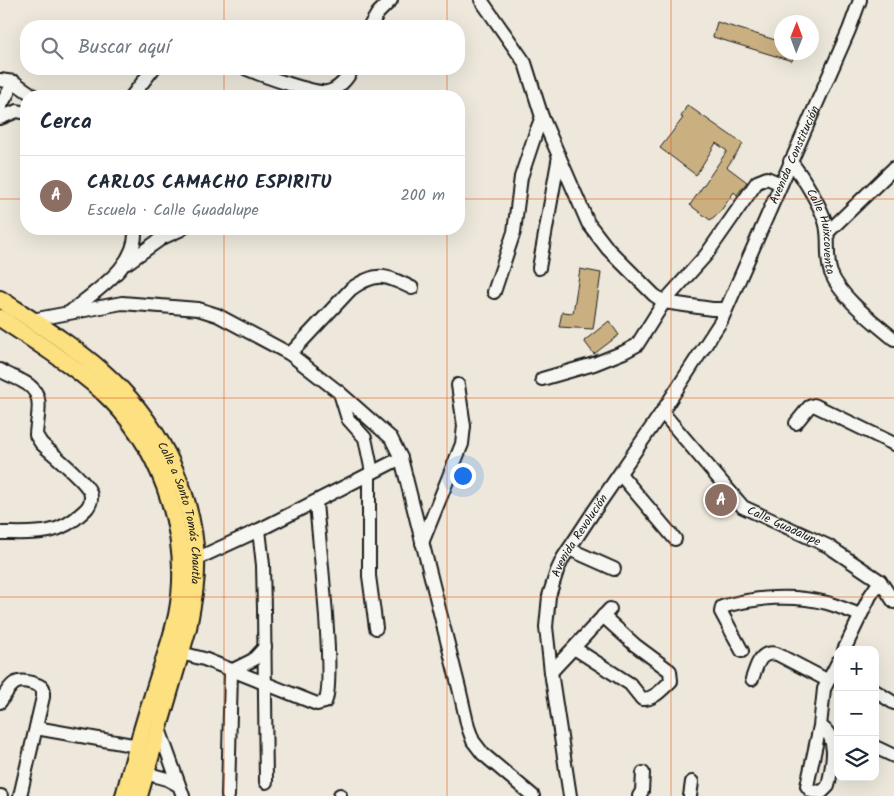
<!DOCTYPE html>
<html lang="es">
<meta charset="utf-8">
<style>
:root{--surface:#fff;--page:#f2f2f3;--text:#1f2937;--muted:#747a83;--line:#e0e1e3;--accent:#1c1c1c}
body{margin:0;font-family:Kalam,sans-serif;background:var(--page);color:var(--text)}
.controls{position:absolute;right:15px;bottom:15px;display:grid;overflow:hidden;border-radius:10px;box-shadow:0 5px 20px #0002}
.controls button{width:45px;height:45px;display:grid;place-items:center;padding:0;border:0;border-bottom:1px solid var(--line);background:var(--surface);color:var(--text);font:25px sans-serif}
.compass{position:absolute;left:774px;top:15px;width:45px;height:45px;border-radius:50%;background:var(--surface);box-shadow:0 5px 20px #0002;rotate:1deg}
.you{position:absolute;left:462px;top:475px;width:18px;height:18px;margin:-12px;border:4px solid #fff;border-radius:50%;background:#1a73e8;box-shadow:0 0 0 8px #1a73e833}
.badge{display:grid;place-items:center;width:32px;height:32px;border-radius:50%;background:var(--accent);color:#fff;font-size:16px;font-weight:700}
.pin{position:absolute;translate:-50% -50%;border:2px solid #fff;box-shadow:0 1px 5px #0006}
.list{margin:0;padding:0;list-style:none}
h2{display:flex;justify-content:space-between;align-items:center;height:65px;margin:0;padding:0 20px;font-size:21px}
h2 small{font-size:16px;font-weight:400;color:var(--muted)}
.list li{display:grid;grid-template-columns:32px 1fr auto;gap:15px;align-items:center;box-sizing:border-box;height:80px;padding:0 20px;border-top:1px solid var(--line)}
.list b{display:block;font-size:19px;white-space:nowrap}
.list p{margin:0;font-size:16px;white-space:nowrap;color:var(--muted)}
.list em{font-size:16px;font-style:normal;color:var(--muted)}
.icon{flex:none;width:28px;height:28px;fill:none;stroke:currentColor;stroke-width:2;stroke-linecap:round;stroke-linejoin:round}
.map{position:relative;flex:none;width:894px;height:796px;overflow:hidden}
.search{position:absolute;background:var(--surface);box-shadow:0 5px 20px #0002;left:20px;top:20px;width:445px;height:55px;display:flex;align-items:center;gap:12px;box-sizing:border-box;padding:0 18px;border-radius:20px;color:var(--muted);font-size:19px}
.panel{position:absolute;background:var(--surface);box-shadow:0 5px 20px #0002;left:20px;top:90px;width:445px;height:145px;border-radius:20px}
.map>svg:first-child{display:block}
</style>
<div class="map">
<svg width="894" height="796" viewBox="0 0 894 796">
<rect width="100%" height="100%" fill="#ede8db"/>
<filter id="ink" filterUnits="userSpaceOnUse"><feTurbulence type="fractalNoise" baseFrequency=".02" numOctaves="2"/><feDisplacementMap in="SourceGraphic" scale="10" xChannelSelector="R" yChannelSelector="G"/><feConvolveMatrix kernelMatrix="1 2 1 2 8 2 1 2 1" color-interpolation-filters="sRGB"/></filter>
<g filter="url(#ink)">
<path fill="#cab081" stroke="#1c1c1c" d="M717,22L782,42V52H794L792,61L713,37Z
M687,105L743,144L727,167L747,182L737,195L734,192L720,212L710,220L690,205L727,151L716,143L696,175L660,148L683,118L681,117Z
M580,269L601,273L593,329L559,327L562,312L573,313Z
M609,321L619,335L594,354L584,341Z"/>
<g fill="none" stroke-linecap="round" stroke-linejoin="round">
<defs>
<g id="minor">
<path d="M481,0L525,63L542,117L588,223L608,249L654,295L664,302L712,309H725"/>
<path d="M370,26L378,13L391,0"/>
<path d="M247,69C261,75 314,94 327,92C338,90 348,78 352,69"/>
<path d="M0,80L14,82L34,96"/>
<path d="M132,96L153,69"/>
<path d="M0,107L14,82"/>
<path d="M0,118L17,111L26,113"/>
<path id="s1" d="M790,161C802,175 826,213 827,231C829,245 826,260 831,273C841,298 874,322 894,339"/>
<path d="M828,232L894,168"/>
<path d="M127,263L162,238L182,229"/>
<path d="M539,268L559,156"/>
<path d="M494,292L514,232L521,177L536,132L542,117"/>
<path d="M70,312C96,290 138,266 135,229"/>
<path d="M32,320L122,303L198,309L217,315L290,354L340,393L391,438L401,458L459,688L468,727L473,741L483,754L533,796"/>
<path d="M290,354L351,289C377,271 385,275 412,288"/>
<path d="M0,370C7,375 15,377 22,381C47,393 37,413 36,435L41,443C52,454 84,479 90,492C93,500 89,507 83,512C58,537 33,533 0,533"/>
<path d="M542,379L594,364L624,352L637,345L664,302L706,255L757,182L767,178L781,184"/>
<path d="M340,393L348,419L365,438L372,472"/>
<path id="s2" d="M662,412L743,507L828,546L880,581L894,602"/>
<path d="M796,423L809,407L814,405L894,444"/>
<path d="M369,474V576L376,628"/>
<path d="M620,474L675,539"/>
<path d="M259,530L263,565L264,609L266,782"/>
<path d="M422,543L462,444L464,426L458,385"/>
<path d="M569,549L614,569"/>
<path d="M196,559L259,530L401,458"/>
<path d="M574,648L630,684L642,699C654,700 663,688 671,681L670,671L635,645L603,616"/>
<path d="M844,650L870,596L880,581"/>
<path d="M742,651L721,612L722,607C754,597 794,594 827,603C838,606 849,611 860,615"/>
<path d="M181,653L204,659L317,704L325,702C336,683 318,533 316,502"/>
<path d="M551,672L610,609"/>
<path d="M752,679C757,666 759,650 777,654L827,680"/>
<path d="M875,691L894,703"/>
<path d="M0,702C10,688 12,677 32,683C36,684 39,685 43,688V697L20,796"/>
<path d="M158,726L183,796"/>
<path d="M820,726C840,737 832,767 828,786L822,792L811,791L807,786L820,726L824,689L838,662"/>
<path d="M36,728L138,746"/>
<path d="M875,747L894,756"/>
<path d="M138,771L167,779L178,785"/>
<path d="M340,795V796"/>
<path d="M0,796H1"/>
<path d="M228,796L231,671L253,660L265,647"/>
<path id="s3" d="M570,796L551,672L546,627L549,596L557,571L563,558L594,511L662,412L721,321L849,30L860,0"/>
<path d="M639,796L642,791L643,773"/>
<path d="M690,796L692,782"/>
</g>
<g id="major">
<path id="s4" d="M0,299C35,322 71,344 102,371C156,418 193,488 196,560C197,583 192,605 188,628L139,796"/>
<path d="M0,318C36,342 83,371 112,401C164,454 192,542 177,615C171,643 160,670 152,698C141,730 133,763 124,796"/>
</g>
</defs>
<use href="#minor" stroke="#1c1c1c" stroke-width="16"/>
<use href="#major" stroke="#1c1c1c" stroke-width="20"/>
<use href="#minor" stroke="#f6f6f2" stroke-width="12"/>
<use href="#major" stroke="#fde080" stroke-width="16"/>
</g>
</g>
<path fill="none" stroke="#de560d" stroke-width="1" stroke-opacity="0.55" d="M224,0V26M447,0V26M671,0V796M224,69V96M447,69V96M0,199H26M459,199H894M224,229V796M447,229V796M0,398H894M0,597H894"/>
<g text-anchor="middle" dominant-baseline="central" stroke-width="4" stroke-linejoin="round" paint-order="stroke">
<g font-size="12" fill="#1c1c1c" stroke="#f6f6f2">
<text stroke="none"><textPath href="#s3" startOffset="709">Avenida Constitución</textPath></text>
<text stroke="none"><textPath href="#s1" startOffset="79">Calle Huixcoventa</textPath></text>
<text stroke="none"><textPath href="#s4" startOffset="292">Calle a Santo Tomás Chautla</textPath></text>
<text stroke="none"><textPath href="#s2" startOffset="170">Calle Guadalupe</textPath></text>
<text stroke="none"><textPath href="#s3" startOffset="270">Avenida Revolución</textPath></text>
</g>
</g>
</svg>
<div class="controls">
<button>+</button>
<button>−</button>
<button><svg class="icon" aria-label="layers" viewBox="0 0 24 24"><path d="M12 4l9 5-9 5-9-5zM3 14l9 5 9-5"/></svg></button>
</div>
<svg class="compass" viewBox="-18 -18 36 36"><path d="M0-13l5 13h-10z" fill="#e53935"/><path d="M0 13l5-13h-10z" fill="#747a83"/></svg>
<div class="you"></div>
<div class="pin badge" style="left:721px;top:500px;background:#8d6e63">A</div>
<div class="search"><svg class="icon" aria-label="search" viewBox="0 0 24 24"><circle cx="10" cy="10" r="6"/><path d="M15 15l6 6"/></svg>Buscar aquí</div>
<section class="panel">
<h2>Cerca<small></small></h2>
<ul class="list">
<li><span class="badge" style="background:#8d6e63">A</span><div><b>CARLOS CAMACHO ESPIRITU</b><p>Escuela · Calle Guadalupe</p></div><em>200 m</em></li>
</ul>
</section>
</div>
